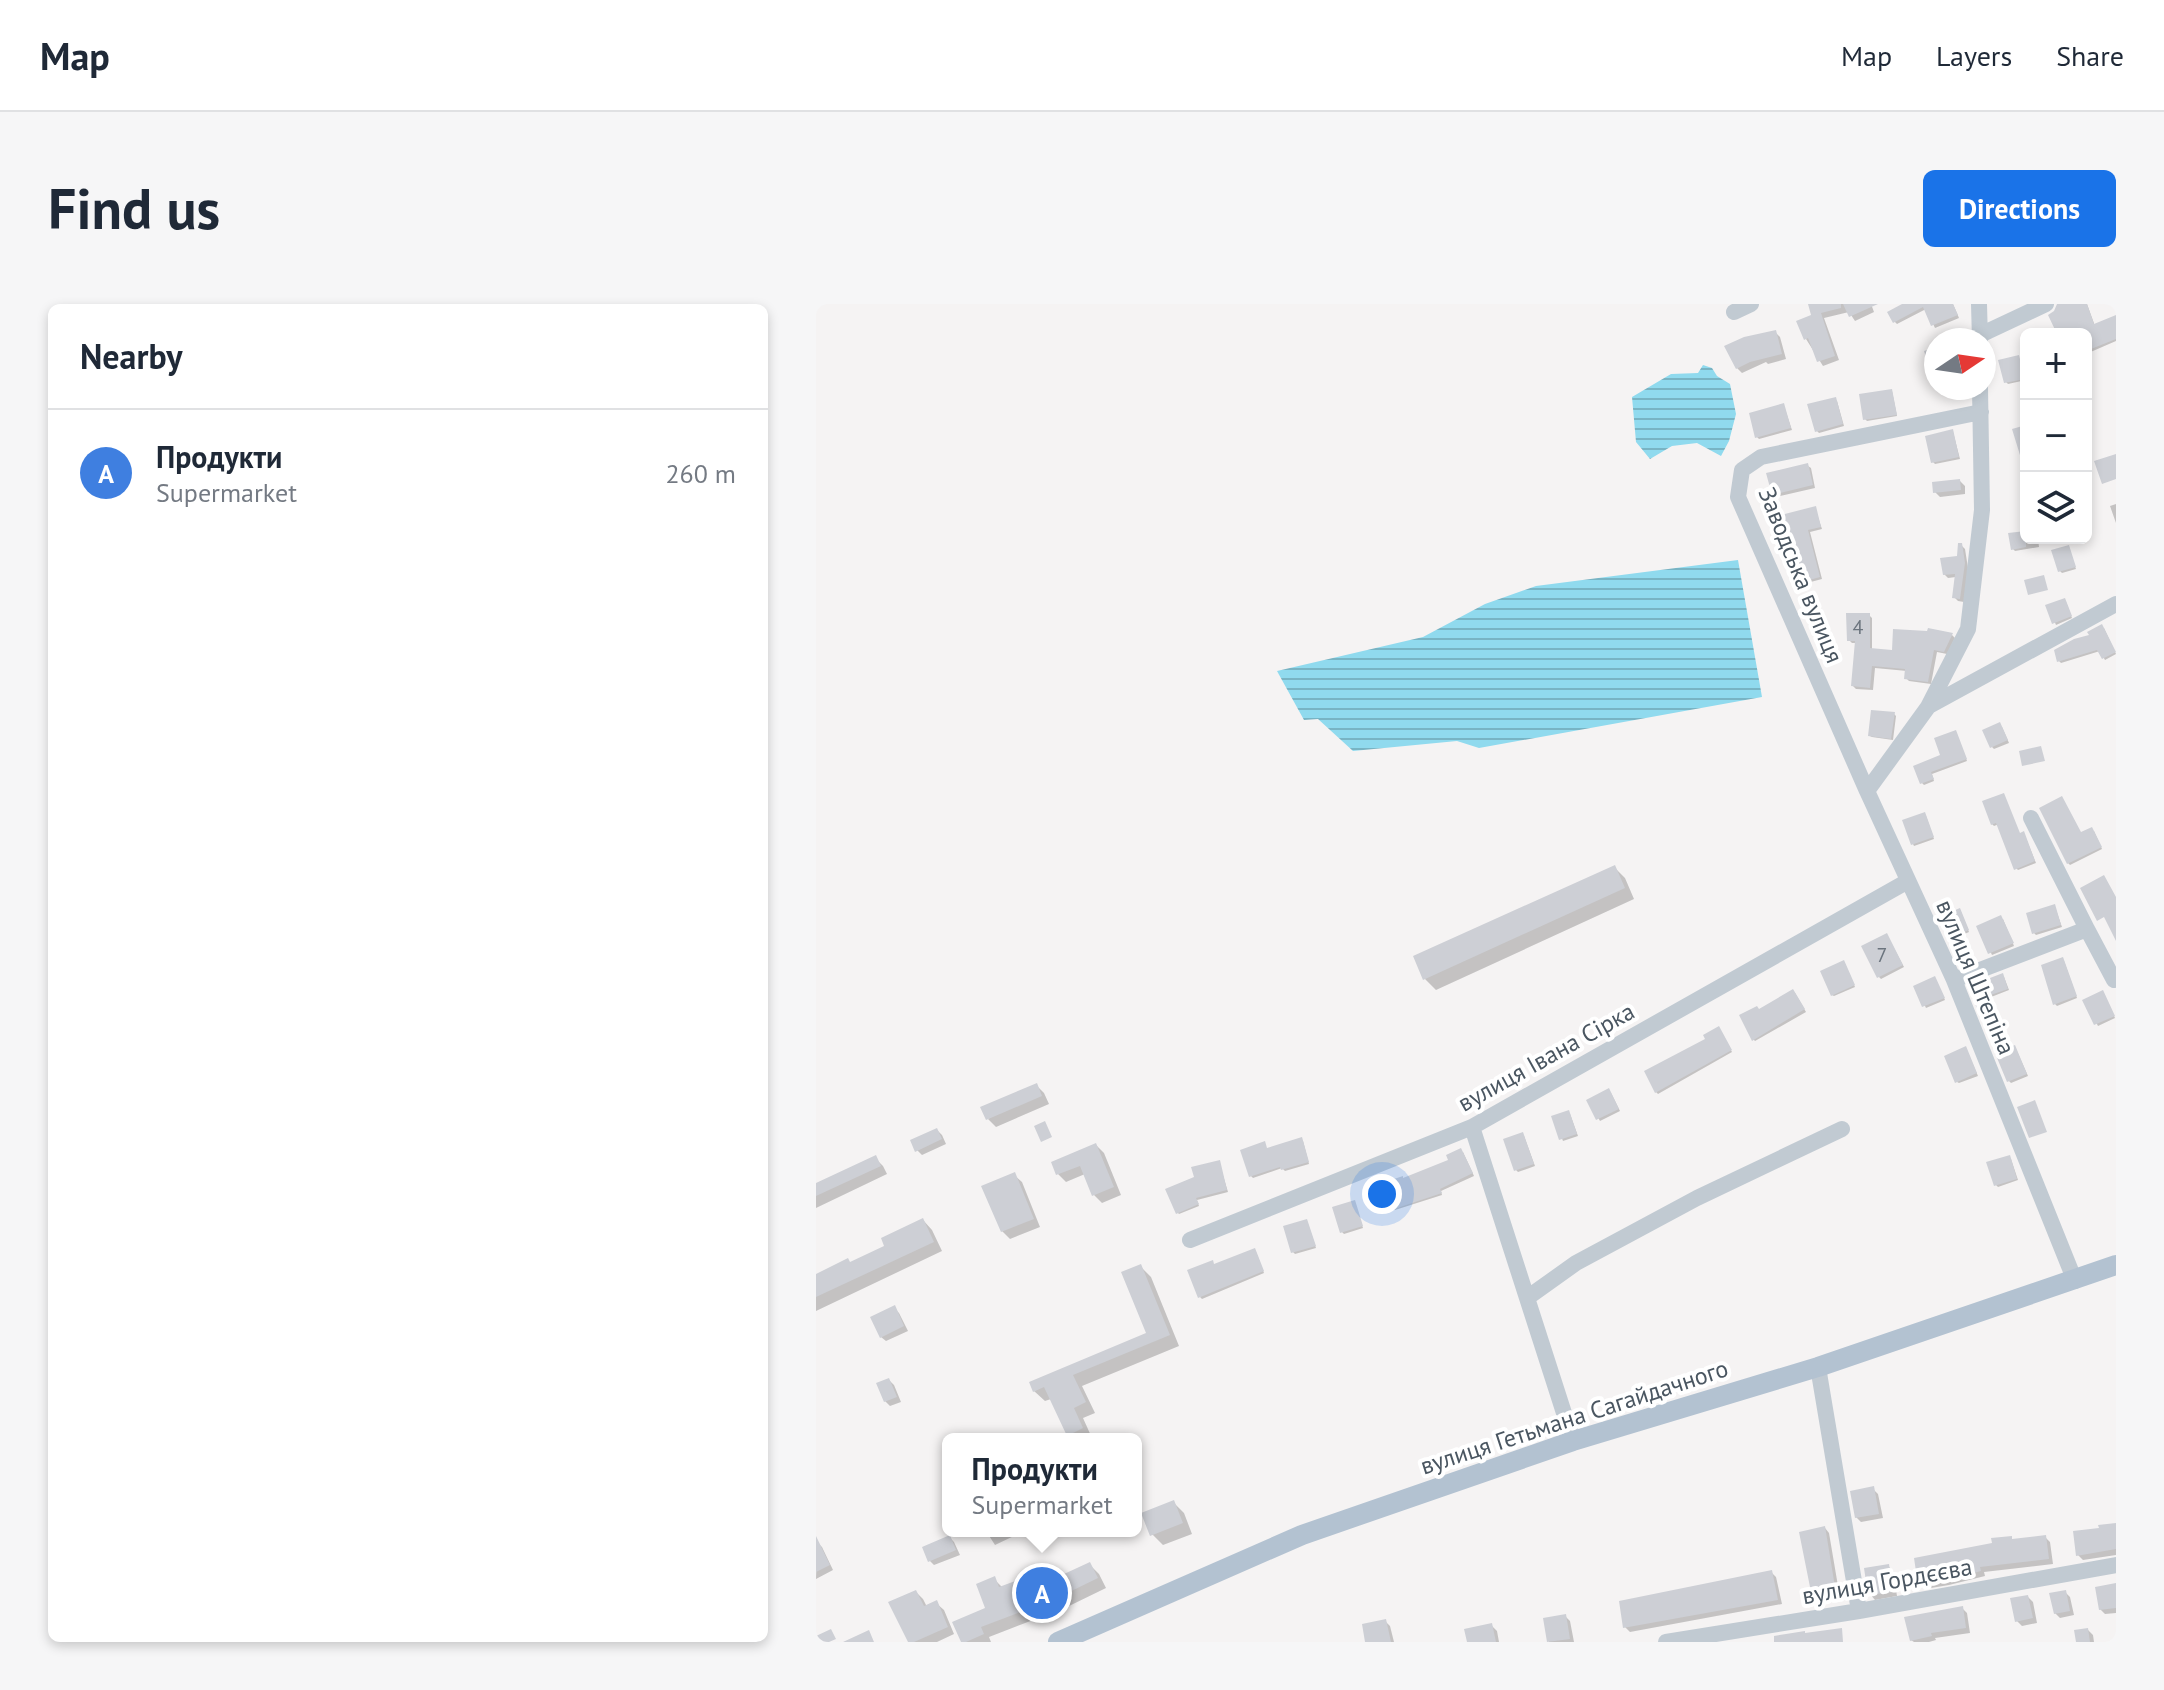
<!DOCTYPE html>
<meta charset="utf-8">
<style>
:root{--surface:#fff;--page:#f6f6f7;--text:#1f2937;--muted:#747a83;--line:#e0e1e3;--accent:#1a73e8}
body{margin:0;font-family:"PT Sans",sans-serif;background:var(--page);color:var(--text)}
.controls{position:absolute;right:24px;top:24px;display:grid;overflow:hidden;border-radius:12px;box-shadow:0 4px 12px #0003}
.controls button{width:72px;height:72px;display:grid;place-items:center;padding:0;border:0;border-bottom:2px solid var(--line);background:var(--surface);color:var(--text);font:40px sans-serif}
.compass{position:absolute;left:1108px;top:24px;width:72px;height:72px;border-radius:50%;background:var(--surface);box-shadow:0 4px 12px #0003;rotate:77deg}
.you{position:absolute;left:566px;top:890px;width:28px;height:28px;margin:-20px;border:6px solid #fff;border-radius:50%;background:#1a73e8;box-shadow:0 0 0 12px #1a73e833}
.badge{display:grid;place-items:center;width:52px;height:52px;border-radius:50%;background:var(--accent);color:#fff;font-size:26px;font-weight:700}
.pin{position:absolute;translate:-50% -50%;border:4px solid #fff;box-shadow:0 2px 8px #0006}
.popup{position:absolute;left:126px;top:1129px;width:200px;height:104px;box-sizing:border-box;display:grid;place-content:center;border-radius:12px;background:var(--surface);filter:drop-shadow(0 2px 6px #0005);font-size:26px;white-space:nowrap;color:var(--muted)}
.popup b{font-size:30px;color:var(--text)}
.popup::after{content:'';position:absolute;left:50%;top:100%;margin-left:-16px;border:16px solid transparent;border-top-color:var(--surface)}
.list{margin:0;padding:0;list-style:none}
h2{display:flex;justify-content:space-between;align-items:center;height:104px;margin:0;padding:0 32px;font-size:34px}
h2 small{font-size:26px;font-weight:400;color:var(--muted)}
.list li{display:grid;grid-template-columns:52px 1fr auto;gap:24px;align-items:center;box-sizing:border-box;height:128px;padding:0 32px;border-top:2px solid var(--line)}
.list b{display:block;font-size:30px;white-space:nowrap}
.list p{margin:0;font-size:26px;white-space:nowrap;color:var(--muted)}
.list em{font-size:26px;font-style:normal;color:var(--muted)}
.icon{flex:none;width:44px;height:44px;fill:none;stroke:currentColor;stroke-width:2;stroke-linecap:round;stroke-linejoin:round}
.map{position:relative;flex:none;width:1300px;height:1338px;overflow:hidden;border-radius:12px}
header{display:flex;align-items:center;gap:48px;box-sizing:border-box;height:112px;padding:0 40px;background:var(--surface);border-bottom:2px solid var(--line)}
header strong{font-size:38px}
nav{display:flex;gap:44px;margin-inline-start:auto;font-size:28px}
.intro{display:flex;align-items:center;justify-content:space-between;box-sizing:border-box;height:192px;padding:0 48px}
h1{margin:0;font-size:56px}
.button{padding:20px 36px;border-radius:12px;background:var(--accent);color:#fff;font-size:28px;font-weight:700}
main{display:flex;gap:48px;padding:0 48px}
aside{flex:1;background:var(--surface);border-radius:12px;box-shadow:0 4px 12px #0003}
.map>svg:first-child{display:block}
</style>
<header>
<strong>Map</strong>
<nav><a>Map</a><a>Layers</a><a>Share</a></nav>
</header>
<div class="intro"><h1>Find us</h1><a class="button">Directions</a></div>
<main>
<aside>
<h2>Nearby<small></small></h2>
<ul class="list">
<li><span class="badge" style="background:#3f7fe0">A</span><div><b>Продукти</b><p>Supermarket</p></div><em>260 m</em></li>
</ul>
</aside>
<div class="map">
<svg width="1300" height="1338" viewBox="0 0 1300 1338">
<defs>
<pattern id="water-rules" width="6" height="5" patternUnits="userSpaceOnUse" patternTransform="scale(2)"><rect width="6" height="5" fill="#90daee"/><path d="M0 2.5h6" fill="none" stroke="#78b4c4"/></pattern>
</defs>
<rect width="100%" height="100%" fill="#f5f3f3"/>
<path fill="url(#water-rules)" d="M887,61L896,64L901,72L914,80L920,110L913,137L905,152L881,139L856,142L834,155L820,138L816,93L855,70L882,69Z
M922,256L946,393L663,444L641,437L537,447L502,415L488,416L461,367L607,333L669,300L720,282Z"/>
<path fill="#0003" d="M994,0H1055L1058,8L1039,17L1033,8L1008,14L1023,56L1007,62L990,35L997,12Z
M1090,0H1137L1143,14L1119,24L1110,5L1081,20L1078,17Z
M1241,0H1271L1279,22L1300,15V37L1270,50V30H1256L1241,7Z
M959,28L964,33L970,55L952,60L950,58L926,69L921,64Z
M1202,53L1210,76L1192,80L1190,78Z
M1076,87L1081,112L1051,117L1049,115Z
M1021,97L1028,122L1003,129L1001,127Z
M968,102L976,126L943,135L941,133Z
M1137,128L1144,155L1119,160L1117,158Z
M992,162L995,164L999,184L960,193L957,190Z
M1144,177L1149,182V190L1124,193L1119,188Z
M1300,200V219L1294,202Z
M999,204L1006,225L994,228L1006,275L987,280L985,278L973,232L962,234L960,232Z
M1210,229V234H1222L1223,243L1199,247L1197,245Z
M1145,241L1149,245L1152,264L1148,298L1142,297L1138,293L1140,273L1132,274L1128,270L1142,254Z
M1252,243L1260,265L1246,269L1244,267Z
M1250,298L1256,314L1240,321L1232,302Z
M1053,311L1056,314V347L1078,348L1113,329L1114,326L1136,331L1139,334L1131,350L1121,348L1115,380L1093,377L1090,374L1091,367L1059,364L1057,386L1040,385L1037,382L1041,339H1036L1033,336Z
M1288,324L1300,350L1289,356L1284,347L1245,359L1243,357Z
M1078,410L1080,412L1077,436L1056,433L1054,432Z
M1186,423L1193,439L1178,445L1176,443Z
M1140,428L1151,457L1116,470L1118,477L1108,481L1106,479L1127,452Z
M1168,499L1204,531L1209,532L1220,559L1202,566L1200,564L1183,520L1178,522L1176,520Z
M1110,512L1118,535L1098,542L1097,540Z
M1278,527L1286,545L1254,561L1252,559L1265,530Z
M798,563L809,574L818,595L620,686L609,675L600,653Z
M1239,603L1246,623L1220,631L1218,629Z
M1145,608L1153,628L1137,635L1136,633Z
M1187,615L1198,642L1176,651L1163,623Z
M1072,633L1088,663L1065,675L1063,673Z
M1248,657L1261,694L1241,702L1239,700Z
M1029,660L1039,683L1018,692L1016,691Z
M1188,673L1193,686L1170,695L1168,693Z
M1120,676L1129,696L1110,704L1100,683Z
M979,689L990,708L939,737L937,735L943,707Z
M1288,690L1299,714L1282,722L1269,697Z
M904,727L916,748L842,790L840,788L892,736Z
M1200,745L1212,772L1195,779L1193,777Z
M1151,747L1162,772L1143,779L1141,778Z
M220,781L228,789L233,800L180,823L172,815Z
M795,789L804,807L784,817L773,797Z
M754,810L762,832L747,837L738,814Z
M121,826L126,831L130,840L106,851L101,846Z
M708,832L719,862L702,868L700,866Z
M487,837L493,860L469,867L466,864L437,874L435,872L451,846Z
M280,841L288,849L305,891L286,899L278,891L269,870L250,878L242,870Z
M647,848L658,872L625,887L626,891L579,906L577,904Z
M59,854L67,862L71,870L0,904V882Z
M1195,855L1202,876L1182,883L1180,881Z
M403,858L412,888L381,896L383,902L363,910L361,908L380,874Z
M198,871L206,878L224,923L194,935L186,927Z
M538,898L547,924L528,930L526,928Z
M107,916L116,926L126,947L0,1007V972L35,960L71,943Z
M491,917L500,944L479,950L477,948Z
M440,948L448,969L386,995L384,993Z
M325,963L335,973L363,1042L266,1082L279,1109L267,1114L276,1134L257,1135L252,1130L235,1095L229,1097L218,1087L333,1030Z
M78,1004L83,1009L92,1027L70,1037L65,1033Z
M73,1076L78,1081L85,1098L74,1102L69,1097Z
M1057,1185L1062,1190L1067,1214L1045,1218L1040,1213Z
M357,1198L368,1209L376,1230L347,1241L336,1230Z
M1300,1221V1251L1267,1256L1262,1251L1285,1226Z
M1009,1224L1013,1229L1023,1288L1002,1292L997,1287Z
M170,1227H198L200,1231L179,1241Z
M1229,1233L1234,1238L1237,1260L1168,1268L1169,1272L1133,1281L1109,1285L1104,1280L1178,1241L1195,1234L1198,1237Z
M134,1234L138,1238L144,1251L118,1261L113,1256Z
M1,1238L6,1243L17,1266L0,1275Z
M273,1260L283,1270L290,1284L251,1303L173,1333L175,1338H147L172,1305L178,1275L187,1284L210,1275L229,1263L240,1276Z
M1072,1262L1077,1267L1081,1292L1059,1296L1054,1290Z
M955,1268L960,1273L966,1300L814,1328L809,1323Z
M1300,1281V1309L1289,1310L1284,1305Z
M100,1288L107,1295L111,1303L120,1299L128,1306L138,1330L121,1338H94Z
M1249,1288L1254,1293L1258,1311L1244,1314L1239,1309Z
M1212,1293L1217,1298L1221,1319L1206,1322L1201,1317Z
M1146,1304L1151,1309L1154,1329L1119,1334L1120,1336L1113,1338H1098L1095,1336Z
M749,1312L754,1317L758,1338H733L729,1316Z
M569,1317L574,1322L578,1338H551Z
M676,1322L681,1327L683,1338H653Z
M1272,1326L1277,1331L1278,1338H1262Z"/>
<path fill="#cdcfd5" d="M992,0H1025V4L1005,9L1019,52L1001,58L992,34L988,36L980,17L995,11Z
M1027,0H1062L1033,13Z
M1086,0H1137L1142,11L1115,22L1107,3L1077,19L1071,8Z
M1241,0H1271L1278,20L1300,11V35L1270,47V30H1241L1232,11L1238,7Z
M960,26L966,50L934,58L920,65L908,42L928,33Z
M1120,43V77L1118,78L1108,47Z
M1203,51L1209,75L1188,79L1182,56Z
M1076,85L1081,111L1047,116L1043,90Z
M1020,93L1027,120L999,128L991,100Z
M968,99L975,124L939,134L933,109Z
M1210,121V161H1207L1196,125Z
M1137,125L1143,153L1115,159L1109,132Z
M1300,150V175L1286,180L1278,157Z
M992,159L997,181L956,191L950,169Z
M1144,175L1145,186L1117,189L1116,178Z
M1000,202L1005,223L992,226L1004,273L983,279L970,230L958,233L953,214Z
M1210,227V243L1195,246L1192,229Z
M1142,239H1146L1149,259L1144,295L1136,294L1139,270L1127,271L1124,254L1141,252Z
M1253,241L1260,263L1242,268L1235,246Z
M1228,271L1232,286L1212,291L1208,276Z
M1249,294L1256,312L1236,320L1229,301Z
M1030,309H1054V344L1076,346L1077,325L1111,327L1112,324L1137,329L1128,348L1118,346L1112,378L1088,375L1089,365L1056,362L1054,384L1035,382L1039,337H1031Z
M1286,320L1300,348L1286,355L1281,346L1241,358L1238,346L1258,335L1273,331L1271,328Z
M1055,406L1079,408L1075,435L1052,432Z
M1184,418L1192,436L1174,444L1166,426Z
M1140,426L1151,455L1115,468L1118,475L1104,480L1097,462L1124,451L1118,434Z
M1225,442L1229,457L1206,462L1203,447Z
M1188,489L1204,529L1208,527L1219,557L1198,566L1180,519L1175,521L1166,497Z
M1246,492L1265,528L1276,523L1286,543L1251,560L1223,504Z
M1109,508L1118,533L1095,541L1086,516Z
M799,561L809,584L607,676L597,652Z
M1288,571L1300,593V637L1288,613L1281,617L1264,584Z
M1239,600L1245,621L1216,630L1210,609Z
M1144,604L1153,626L1134,634L1125,612Z
M1185,611L1198,639L1172,650L1160,622Z
M1071,629L1087,661L1061,674L1045,642Z
M1247,653L1261,692L1237,701L1225,661Z
M1028,656L1039,681L1015,692L1004,667Z
M1187,669L1192,685L1166,694L1161,679Z
M1119,672L1129,694L1106,703L1097,682Z
M977,685L989,705L936,737L923,711L941,702L943,705Z
M1287,686L1299,712L1278,721L1266,696Z
M1172,694L1182,720L1170,725L1159,700Z
M903,722L916,746L839,789L828,767L889,735L887,731Z
M1199,741L1211,770L1191,778L1179,749Z
M1150,742L1161,769L1139,779L1128,752Z
M221,779L226,792L170,816L164,803Z
M793,784L803,805L780,816L770,796Z
M1219,796L1231,828L1213,834L1201,803Z
M753,806L761,830L743,836L735,812Z
M229,817L236,833L225,838L218,822Z
M121,824L126,835L99,848L94,836Z
M707,828L718,860L698,867L687,835Z
M486,833L493,858L465,866L464,863L433,873L424,846L449,837L451,844Z
M280,839L298,883L276,892L264,862L240,871L235,858Z
M645,844L657,869L624,885L626,889L575,906L566,879L587,872V874L632,856L630,851Z
M60,851L65,862L0,892V879Z
M1194,851L1201,875L1178,882L1170,858Z
M404,856L411,886L380,894L383,900L360,910L349,885L378,873L375,863Z
M199,868L218,915L185,928L165,882Z
M539,896L547,922L524,929L516,903Z
M107,914L118,938L0,993V970L32,954L34,958L68,942L65,934Z
M491,915L500,942L475,949L467,922Z
M439,944L448,967L382,994L371,966L397,956L398,960Z
M325,960L354,1031L257,1071L270,1098L258,1104L267,1124L251,1132L228,1083L217,1088L213,1078L330,1029L305,968Z
M79,1001L88,1022L64,1034L54,1013Z
M73,1074L81,1093L68,1098L60,1079Z
M1058,1182L1063,1210L1039,1214L1034,1187Z
M358,1196L367,1219L334,1232L325,1209Z
M1300,1219V1245L1260,1252L1257,1227L1283,1224L1282,1221Z
M1009,1222L1019,1283L995,1288L983,1228Z
M134,1231L140,1246L112,1258L106,1243Z
M1230,1231L1233,1255L1164,1263L1165,1267L1127,1277L1102,1281L1098,1254L1176,1239L1175,1234L1196,1232V1235Z
M0,1232L14,1261L0,1268Z
M274,1258L282,1274L241,1294L165,1323L168,1330L150,1338H145L136,1318L169,1304L160,1280L179,1272L183,1283L207,1274L205,1269L229,1260L235,1276Z
M1073,1260L1077,1288L1052,1291L1048,1264Z
M956,1266L962,1296L807,1324L803,1297Z
M1300,1279V1304L1283,1306L1279,1283Z
M100,1286L108,1302L121,1296L132,1323L98,1338H92L72,1298Z
M1250,1286L1254,1307L1238,1310L1233,1289Z
M1212,1291L1217,1314L1199,1318L1194,1294Z
M1147,1302L1150,1324L1115,1329L1116,1332L1094,1337L1088,1313Z
M750,1310L754,1335L731,1338L727,1314Z
M570,1315L575,1338H549L546,1320Z
M676,1319L680,1338H651L648,1325Z
M1026,1324L1027,1338H958V1332L989,1327V1329Z
M1272,1324L1274,1338H1260L1258,1326Z
M15,1325L20,1335L13,1338H0V1332Z
M53,1326L58,1338H27Z"/>
<g fill="none" stroke-linecap="round" stroke-linejoin="round">
<path stroke="#c1cad2" stroke-width="16" d="M1163,0L1164,36
M918,8L935,0
M1164,31L1230,0
M1164,84L1166,206L1152,325L1112,403L1051,487L1138,676L1259,977
M1113,402L1300,300
M1051,487L922,193L926,166L945,153L1165,108
M1215,514L1271,625
M1138,676L1271,625L1298,676L1300,674
M656,823L757,1137
M374,936L656,823L1092,577
M711,994L760,959L881,894L1026,825
M1002,1063L1043,1307
M850,1338L1043,1307L1300,1261"/>
<path stroke="#b3c2d1" stroke-width="20" d="M242,1338L486,1231L757,1137L1002,1063L1300,961"/>
</g>
<g text-anchor="middle" dominant-baseline="central" stroke-width="8" stroke-linejoin="round" paint-order="stroke">
<g font-size="20" fill="#6b747e">
<text x="1042" y="323">4</text>
<text x="1066" y="651">7</text>
</g>
<g font-size="24" fill="#4a5661" stroke="#fff">
<text transform="translate(985 271) rotate(68)">Заводська вулиця</text>
<text transform="translate(1160 673) rotate(67)">вулиця Штепіна</text>
<text transform="translate(730 753) rotate(-29)">вулиця Івана Сірка</text>
<text transform="translate(758 1113) rotate(-18)">вулиця Гетьмана Сагайдачного</text>
<text transform="translate(1071 1277) rotate(-10)">вулиця Гордєєва</text>
</g>
</g>
</svg>
<div class="controls">
<button>+</button>
<button>−</button>
<button><svg class="icon" aria-label="layers" viewBox="0 0 24 24"><path d="M12 4l9 5-9 5-9-5zM3 14l9 5 9-5"/></svg></button>
</div>
<svg class="compass" viewBox="-18 -18 36 36"><path d="M0-13l5 13h-10z" fill="#e53935"/><path d="M0 13l5-13h-10z" fill="#747a83"/></svg>
<div class="you"></div>
<div class="pin badge" style="left:226px;top:1289px;background:#3f7fe0">A</div>
<div class="popup"><b>Продукти</b>Supermarket</div>
</div>
</main>
